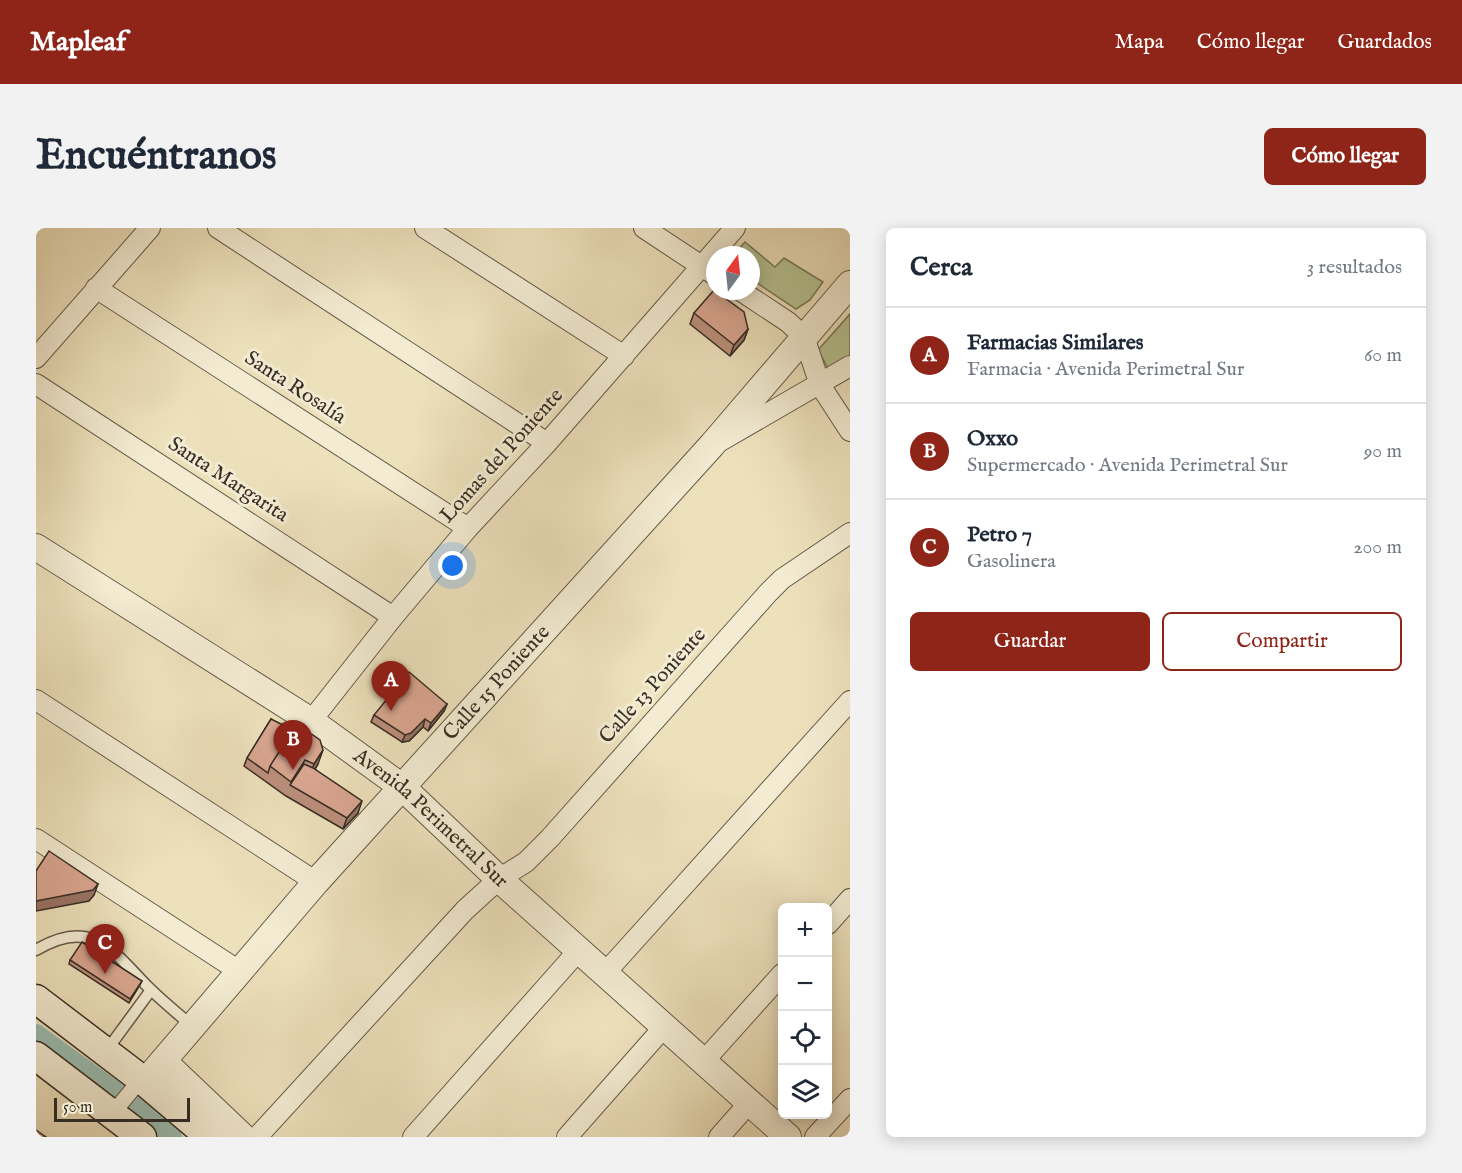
<!DOCTYPE html>
<html lang="es">
<meta charset="utf-8">
<style>
:root{--surface:#fff;--page:#f2f2f3;--text:#1f2937;--muted:#747a83;--line:#e0e1e3;--accent:#8f2418}
body{margin:0;font-family:"IM FELL English",serif;background:var(--page);color:var(--text)}
.controls{position:absolute;right:18px;bottom:18px;display:grid;overflow:hidden;border-radius:9px;box-shadow:0 3px 15px #0003}
.controls button{width:54px;height:54px;display:grid;place-items:center;padding:0;border:0;border-bottom:2px solid var(--line);background:var(--surface);color:var(--text);font:30px sans-serif}
.compass{position:absolute;left:670px;top:18px;width:54px;height:54px;border-radius:50%;background:var(--surface);box-shadow:0 3px 15px #0003;rotate:15deg}
.scale{position:absolute;left:18px;bottom:15px;width:136px;box-sizing:border-box;padding-left:6px;border:3px solid #372d24;border-top:0;font-size:16px;line-height:21px;white-space:nowrap;color:#372d24;-webkit-text-stroke:4px #f3ecd3;paint-order:stroke}
.you{position:absolute;left:417px;top:338px;width:21px;height:21px;margin:-15px;border:4px solid #fff;border-radius:50%;background:#1a73e8;box-shadow:0 0 0 9px #1a73e833}
.badge{display:grid;place-items:center;width:39px;height:39px;border-radius:50%;background:var(--accent);color:#fff;font-size:20px;font-weight:700}
.pin{position:absolute;translate:-50% -50px;filter:drop-shadow(0 2px 3px #0008)}
.pin::after{content:'';position:absolute;top:32px;width:21px;height:18px;background:inherit;clip-path:polygon(0 0,100% 0,50% 100%)}
.list{margin:0;padding:0;list-style:none}
h2{display:flex;justify-content:space-between;align-items:center;height:78px;margin:0;padding:0 24px;font-size:26px}
h2 small{font-size:20px;font-weight:400;color:var(--muted)}
.list li{display:grid;grid-template-columns:39px 1fr auto;gap:18px;align-items:center;box-sizing:border-box;height:96px;padding:0 24px;border-top:2px solid var(--line)}
.list b{display:block;font-size:22px;white-space:nowrap}
.list p{margin:0;font-size:20px;white-space:nowrap;color:var(--muted)}
.list em{font-size:20px;font-style:normal;color:var(--muted)}
.actions{display:flex;gap:12px;padding:18px 24px}
.actions a{flex:1;padding:14px 0;border:2px solid var(--accent);border-radius:9px;text-align:center;font-size:21px;color:var(--accent)}
.actions .main{background:var(--accent);color:#fff}
.icon{flex:none;width:33px;height:33px;fill:none;stroke:currentColor;stroke-width:2;stroke-linecap:round;stroke-linejoin:round}
.map{position:relative;flex:none;width:814px;height:909px;overflow:hidden;border-radius:9px}
header{display:flex;align-items:center;gap:36px;box-sizing:border-box;height:84px;padding:0 30px;background:var(--accent);color:#fff}
header strong{font-size:28px}
nav{display:flex;gap:33px;margin-inline-start:auto;font-size:21px}
.intro{display:flex;align-items:center;justify-content:space-between;box-sizing:border-box;height:144px;padding:0 36px}
h1{margin:0;font-size:42px}
.button{padding:15px 27px;border-radius:9px;background:var(--accent);color:#fff;font-size:21px;font-weight:700}
main{display:flex;gap:36px;padding:0 36px}
aside{flex:1;background:var(--surface);border-radius:9px;box-shadow:0 3px 15px #0003}
.map>svg:first-child{display:block}
</style>
<header>
<strong>Mapleaf</strong>
<nav><a>Mapa</a><a>Cómo llegar</a><a>Guardados</a></nav>
</header>
<div class="intro"><h1>Encuéntranos</h1><a class="button">Cómo llegar</a></div>
<main>
<div class="map">
<svg width="814" height="909" viewBox="0 0 814 909">
<rect width="100%" height="100%" fill="#ede1bc"/>
<filter id="stains"><feTurbulence type="fractalNoise" baseFrequency=".00333" numOctaves="4"/><feColorMatrix values="0 0 0 0 .2 0 0 0 0 .09 0 0 0 0 .02 0 0 0 .5 -.17"/></filter>
<radialGradient id="worn" r=".72"><stop offset=".6" stop-color="#630" stop-opacity="0"/><stop offset="1" stop-color="#630" stop-opacity=".3"/></radialGradient>
<path fill="#b7c392" stroke="#77785b" stroke-width="1.5" d="M709,14L739,39L748,30L787,54L774,72L760,81L715,51V27H697Z
M814,86V131L794,144L782,122Z"/>
<g fill="none" stroke-linecap="round" stroke-linejoin="round">
<path stroke="#99bdb1" stroke-width="20" d="M0,806L112,887L136,909"/>
<defs>
<path id="service" d="M0,722C55,689 75,721 111,758C125,772 141,785 156,798
M71,822L115,762"/>
<path id="pedestrian" d="M77,885L105,851"/>
<path id="minor" d="M182,0L511,215
M389,0L588,128
M608,0L679,47
M60,60L432,300
M705,63L752,94L768,109L784,157L814,203
M0,130L114,0
M0,156L357,389
M686,212L814,138
M0,472L280,654
M275,493L357,389L432,300L511,215L699,0
M0,611L203,743
M792,696L814,671
M570,744L814,473
M667,834L746,746
M221,909L429,682L463,651L490,634L514,610L732,365L746,351L814,305
M377,909L543,722
M531,909L628,799
M683,909L713,875
M779,909L814,871"/>
<g id="tertiary">
<path id="s1" d="M0,319L275,493L366,559L463,651L752,909"/>
<path d="M127,833L207,909"/>
<path id="s2" d="M109,854L280,654L676,217L814,56"/>
</g>
<path id="secondary" d="M0,771L109,854L174,909
M0,828L106,909"/>
</defs>
<use href="#service" stroke="#645a4a" stroke-width="13"/>
<use href="#pedestrian" stroke="#645a4a" stroke-width="17"/>
<use href="#minor" stroke="#645a4a" stroke-width="22"/>
<use href="#tertiary" stroke="#645a4a" stroke-width="28"/>
<use href="#secondary" stroke="#372d24" stroke-width="31"/>
<use href="#service" stroke="#f3ecd3" stroke-width="10"/>
<use href="#pedestrian" stroke="#f3ecd3" stroke-width="15"/>
<use href="#minor" stroke="#f3ecd3" stroke-width="20"/>
<use href="#tertiary" stroke="#f3ecd3" stroke-width="26"/>
<use href="#secondary" stroke="#f3ecd3" stroke-width="28"/>
</g>
<path fill="#bb8f7c" stroke="#372d24" stroke-width="1.5" d="M658,85L712,101L708,112L694,128L654,96Z
M411,476L408,483L392,503L387,499L373,513L366,514L335,494L338,487Z
M235,491L282,536L279,541L322,585L307,601L250,568L208,538L211,530Z
M34,732L106,753L104,757L93,775L33,736Z"/>
<path fill="#987465" stroke="#372d24" stroke-width="1.5" d="M712,101L708,112L694,128L698,117Z
M411,476L408,483L392,503L395,495Z
M389,491L387,499L373,513L366,514L369,507Z
M287,522L282,536L273,551L278,536Z
M326,573L322,585L307,601L311,590Z
M62,656L58,667L53,673L0,683V673Z"/>
<path fill="#d9a690" stroke="#372d24" stroke-width="1.5" d="M678,62L708,84L712,101L698,117L658,85Z
M373,444L411,476L395,495L389,491L375,505L369,507L338,487Z
M235,491L257,502L234,538L232,545L211,530Z
M261,496L284,512L287,522L278,536L269,532L255,554L234,538Z
M268,536L277,540L326,573L311,590L254,557Z
M13,623L62,656L57,662L0,673V643Z
M46,714L106,753L94,771L34,732Z
M0,902L10,909H0Z"/>
<g text-anchor="middle" dominant-baseline="central" stroke-width="6" stroke-linejoin="round" paint-order="stroke">
<g font-size="21" fill="#372d24" stroke="#f3ecd3">
<text transform="translate(259 160) rotate(33)">Santa Rosalía</text>
<text transform="translate(466 228) rotate(-48)">Lomas del Poniente</text>
<text transform="translate(192 252) rotate(33)">Santa Margarita</text>
<text stroke="none"><textPath href="#s2" startOffset="532">Calle 15 Poniente</textPath></text>
<text transform="translate(617 458) rotate(-48)">Calle 13 Poniente</text>
<text stroke="none"><textPath href="#s1" startOffset="480">Avenida Perimetral Sur</textPath></text>
</g>
</g>
<rect width="100%" height="100%" filter="url(#stains)"/>
<rect width="100%" height="100%" fill="url(#worn)"/>
</svg>
<div class="controls">
<button>+</button>
<button>−</button>
<button><svg class="icon" aria-label="locate" viewBox="0 0 24 24"><circle cx="12" cy="12" r="6"/><path d="M12 2v4M12 18v4M2 12h4M18 12h4"/></svg></button>
<button><svg class="icon" aria-label="layers" viewBox="0 0 24 24"><path d="M12 4l9 5-9 5-9-5zM3 14l9 5 9-5"/></svg></button>
</div>
<svg class="compass" viewBox="-18 -18 36 36"><path d="M0-13l5 13h-10z" fill="#e53935"/><path d="M0 13l5-13h-10z" fill="#747a83"/></svg>
<div class="scale">50 m</div>
<div class="you"></div>
<div class="pin badge" style="left:355px;top:483px">A</div>
<div class="pin badge" style="left:257px;top:542px">B</div>
<div class="pin badge" style="left:69px;top:746px">C</div>
</div>
<aside>
<h2>Cerca<small>3 resultados</small></h2>
<ul class="list">
<li><span class="badge">A</span><div><b>Farmacias Similares</b><p>Farmacia · Avenida Perimetral Sur</p></div><em>60 m</em></li>
<li><span class="badge">B</span><div><b>Oxxo</b><p>Supermercado · Avenida Perimetral Sur</p></div><em>90 m</em></li>
<li><span class="badge">C</span><div><b>Petro 7</b><p>Gasolinera</p></div><em>200 m</em></li>
</ul>
<div class="actions"><a class="main">Guardar</a><a>Compartir</a></div>
</aside>
</main>
